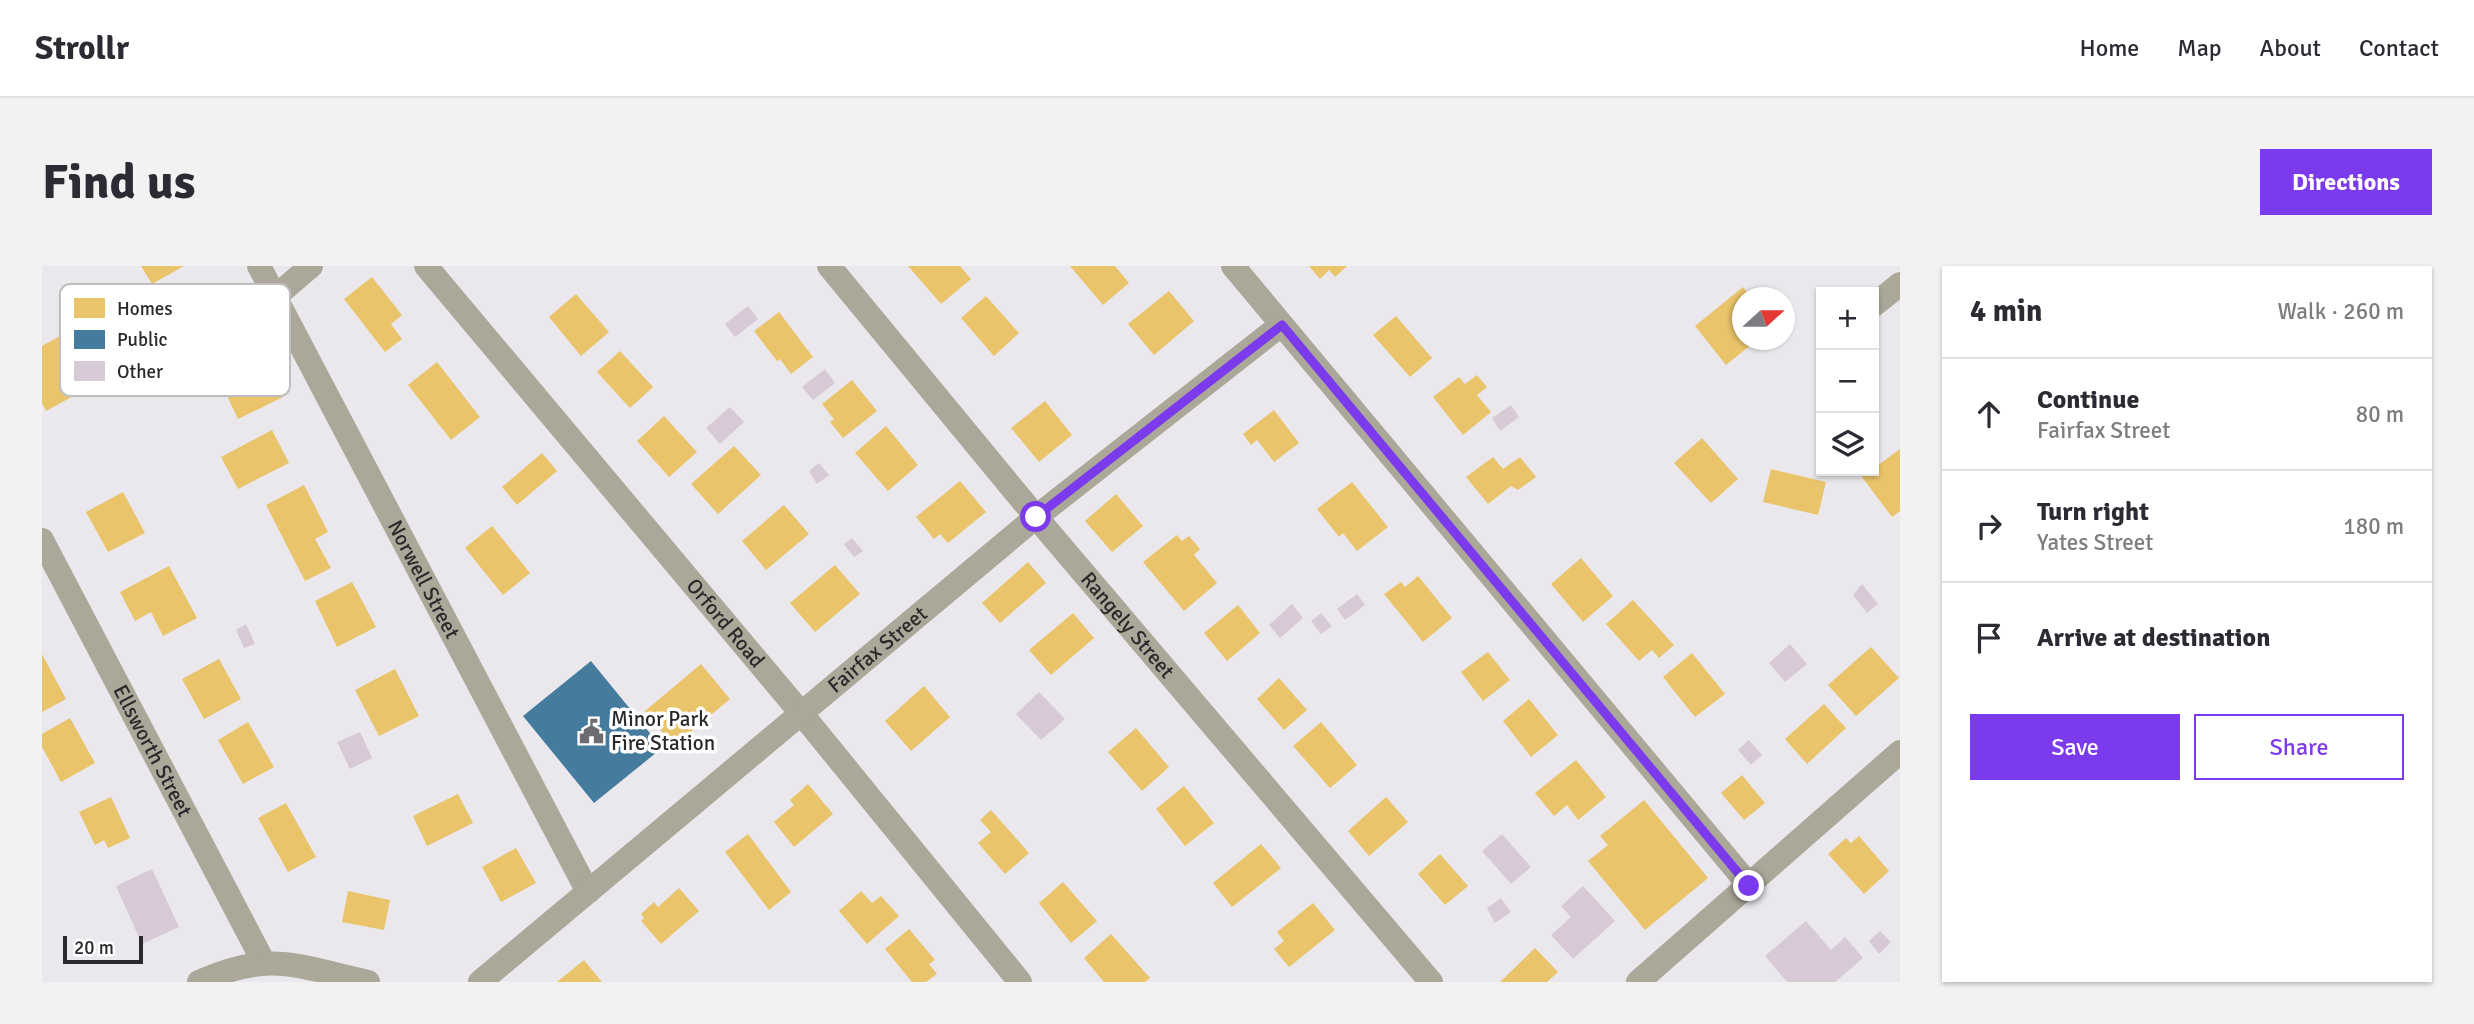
<!DOCTYPE html>
<meta charset="utf-8">
<style>
:root{--surface:#fff;--page:#f2f2f3;--text:#2b2b33;--muted:#7c7c81;--line:#e1e1e2;--accent:#7c3aed}
body{margin:0;font-family:Signika,sans-serif;background:var(--page);color:var(--text)}
.controls{position:absolute;right:21px;top:21px;display:grid;overflow:hidden;border-radius:0px;box-shadow:0 2px 5px #0004}
.controls button{width:63px;height:63px;display:grid;place-items:center;padding:0;border:0;border-bottom:2px solid var(--line);background:var(--surface);color:var(--text);font:35px sans-serif}
.compass{position:absolute;left:1690px;top:21px;width:63px;height:63px;border-radius:50%;background:var(--surface);box-shadow:0 2px 5px #0004;rotate:69deg}
.scale{position:absolute;left:21px;bottom:18px;width:80px;box-sizing:border-box;padding-left:7px;border:4px solid #29282b;border-top:0;font-size:19px;line-height:24px;white-space:nowrap;color:#29282b;-webkit-text-stroke:5px #fff;paint-order:stroke}
.stop{position:absolute;width:21px;height:21px;margin:-16px;border:5px solid #7c3aed;border-radius:50%;background:#fff}
.stop.end{background:#7c3aed;border-color:#fff;box-shadow:0 2px 7px #0008}
.list{margin:0;padding:0;list-style:none}
h2{display:flex;justify-content:space-between;align-items:center;height:91px;margin:0;padding:0 28px;font-size:30px}
h2 small{font-size:23px;font-weight:400;color:var(--muted)}
.list li{display:grid;grid-template-columns:46px 1fr auto;gap:21px;align-items:center;box-sizing:border-box;height:112px;padding:0 28px;border-top:2px solid var(--line)}
.list b{display:block;font-size:26px;white-space:nowrap}
.list p{margin:0;font-size:23px;white-space:nowrap;color:var(--muted)}
.list em{font-size:23px;font-style:normal;color:var(--muted)}
.actions{display:flex;gap:14px;padding:21px 28px}
.actions a{flex:1;padding:16px 0;border:2px solid var(--accent);border-radius:0px;text-align:center;font-size:24px;color:var(--accent)}
.actions .main{background:var(--accent);color:#fff}
.icon{flex:none;width:38px;height:38px;fill:none;stroke:currentColor;stroke-width:2;stroke-linecap:round;stroke-linejoin:round}
.map{position:relative;flex:none;width:1858px;height:716px;overflow:hidden;border-radius:0px}
header{display:flex;align-items:center;gap:42px;box-sizing:border-box;height:98px;padding:0 35px;background:var(--surface);border-bottom:2px solid var(--line)}
header strong{font-size:33px}
nav{display:flex;gap:38px;margin-inline-start:auto;font-size:24px}
.intro{display:flex;align-items:center;justify-content:space-between;box-sizing:border-box;height:168px;padding:0 42px}
h1{margin:0;font-size:49px}
.button{padding:18px 32px;border-radius:0px;background:var(--accent);color:#fff;font-size:24px;font-weight:700}
main{display:flex;gap:42px;padding:0 42px}
aside{flex:1;background:var(--surface);border-radius:0px;box-shadow:0 2px 5px #0004}
.map>svg:first-child{display:block}
</style>
<header>
<strong>Strollr</strong>
<nav><a>Home</a><a>Map</a><a>About</a><a>Contact</a></nav>
</header>
<div class="intro"><h1>Find us</h1><a class="button">Directions</a></div>
<main>
<div class="map">
<svg width="1858" height="716" viewBox="0 0 1858 716">
<rect width="100%" height="100%" fill="#eae8ed"/>
<path fill="#e9c46a" d="M99,0H142L110,18Z
M866,0H918L929,13L899,38Z
M1028,0H1073L1087,17L1061,39Z
M1267,0H1305L1293,11L1287,4L1278,13Z
M330,11L360,49L349,58L360,73L343,86L302,33Z
M152,17L178,63L147,81L121,34Z
M1701,21L1710,32H1700V74H1715L1684,99L1653,60Z
M1127,25L1152,55L1112,89L1086,58Z
M534,28L567,66L539,90L507,51Z
M944,30L977,67L952,90L919,52Z
M737,46L771,91L749,108L738,93L735,95L712,65Z
M1354,50L1390,92L1368,111L1331,69Z
M18,70L46,122L4,145L0,137V80Z
M578,85L611,121L588,142L555,106Z
M224,96L241,131L196,153L179,117Z
M395,96L438,151L409,174L366,119Z
M1435,109L1445,121L1435,129L1449,146L1421,169L1391,131L1417,111L1423,118Z
M810,114L835,145L801,172L788,156L792,153L780,138Z
M1003,135L1030,169L997,196L969,162Z
M1232,144L1257,177L1232,196L1215,174L1209,179L1201,168Z
M622,150L655,186L627,211L595,175Z
M844,160L876,199L846,225L813,187Z
M230,164L247,197L196,223L179,191Z
M1660,172L1696,213L1669,237L1632,197Z
M692,180L719,209L676,248L649,218Z
M1858,183V245L1850,251L1820,211Z
M500,187L515,205L475,239L460,221Z
M1451,191L1461,203L1478,191L1494,211L1476,224L1469,220L1446,238L1424,211Z
M1729,203L1784,216L1776,249L1721,236Z
M918,215L944,246L906,277L898,268L892,273L874,251Z
M1310,216L1346,261L1315,285L1301,267L1297,271L1275,243Z
M262,219L286,266L273,273L289,302L263,315L224,239Z
M81,226L103,267L66,286L44,246Z
M1074,228L1101,260L1070,286L1043,255Z
M742,239L767,268L724,304L700,275Z
M450,260L488,307L461,329L423,282Z
M1135,269L1140,275L1147,270L1158,283L1152,289L1175,317L1142,345L1101,296Z
M1539,292L1571,330L1541,356L1509,318Z
M986,296L1004,317L958,357L940,337Z
M793,299L818,328L773,366L748,337Z
M127,300L155,352L121,370L109,346L93,355L78,326Z
M1376,310L1410,352L1381,376L1342,328L1359,316L1363,321Z
M310,316L334,361L295,381L273,335Z
M1591,334L1632,379L1617,392L1610,384L1597,395L1564,358Z
M1196,339L1218,367L1185,395L1162,367Z
M1031,347L1052,372L1009,409L987,384Z
M1829,381L1857,412L1814,450L1786,419Z
M1446,386L1468,414L1441,435L1419,406Z
M1650,387L1683,428L1653,451L1621,411Z
M0,388L24,433L0,446Z
M177,393L199,433L162,453L140,413Z
M659,398L688,433L632,480L603,445Z
M353,403L377,450L337,470L313,424Z
M1237,412L1265,444L1242,464L1215,433Z
M882,420L908,451L869,485L843,455Z
M1487,433L1516,469L1489,491L1461,455Z
M1782,438L1804,462L1765,498L1743,473Z
M28,452L53,497L19,516L0,481V468Z
M206,456L232,501L201,518L176,474Z
M1279,456L1315,499L1288,522L1251,480Z
M1094,462L1127,501L1100,525L1066,486Z
M1534,494L1564,531L1536,554L1525,539L1512,550L1493,527Z
M1700,509L1723,537L1702,554L1679,527Z
M766,518L791,548L752,581L732,556L752,539L748,534Z
M1142,520L1172,557L1143,580L1114,543Z
M416,528L431,557L385,580L371,550Z
M69,531L88,572L66,582L62,574L53,579L37,546Z
M1344,531L1366,556L1327,590L1306,565Z
M1602,534L1666,612L1603,664L1546,595L1566,579L1558,570Z
M244,537L274,591L246,606L216,552Z
M949,544L987,587L963,608L936,577L949,566L938,554Z
M706,568L749,626L727,644L683,586Z
M1817,570L1847,605L1822,628L1786,588L1804,572L1809,577Z
M1219,578L1239,602L1190,641L1171,617Z
M474,582L494,617L459,636L440,601Z
M1398,588L1426,620L1403,639L1376,608Z
M1021,616L1055,655L1029,677L997,637Z
M637,622L657,645L619,678L599,655L602,652L599,648L612,636L616,641Z
M306,625L348,634L342,664L300,656Z
M819,625L830,637L839,630L857,650L825,678L797,645Z
M1271,637L1293,664L1247,701L1232,683L1242,675L1235,666Z
M867,663L893,694L887,698L895,708L884,716H870L843,683Z
M1069,668L1108,712L1103,716H1062L1042,692Z
M1493,682L1516,706L1505,716H1458Z
M542,694L560,716H515Z"/>
<path fill="#457b9d" d="M549,395L620,482L552,537L481,450Z"/>
<path fill="#d7c9d5" d="M706,40L716,53L693,71L683,58Z
M783,103L793,117L771,134L760,121Z
M1469,139L1477,151L1458,165L1450,152Z
M688,141L702,156L678,178L664,162Z
M777,197L787,209L775,218L767,205Z
M810,272L821,285L812,291L802,278Z
M1820,318L1836,338L1825,347L1811,329Z
M1315,328L1323,339L1303,354L1295,343Z
M1250,338L1261,352L1238,372L1227,359Z
M1279,347L1290,360L1279,368L1269,355Z
M204,358L213,378L202,382L194,364Z
M1748,378L1765,398L1743,416L1727,397Z
M997,426L1023,453L999,474L974,448Z
M318,466L330,492L308,503L295,476Z
M1707,474L1720,489L1709,499L1696,484Z
M1460,568L1489,601L1469,618L1440,585Z
M110,603L137,661L100,678L74,620Z
M1541,620L1573,655L1531,693L1509,669L1529,651L1519,640Z
M1459,632L1469,646L1453,657L1445,642Z
M1764,655L1789,684L1803,671L1821,692L1793,716H1745L1723,690Z
M1838,665L1849,676L1837,688L1827,675Z"/>
<g fill="none" stroke-linecap="round" stroke-linejoin="round">
<g stroke="#aba899" stroke-width="24">
<path id="s1" d="M217,0L546,626"/>
<path id="s2" d="M384,0L759,447L978,716"/>
<path id="s3" d="M787,0L994,251L1389,716"/>
<path d="M1191,0L1707,619"/>
<path d="M233,31L269,0"/>
<path d="M1832,39L1858,18"/>
<path id="s4" d="M0,274L221,695"/>
<path d="M157,716C228,684 254,700 326,716"/>
<path id="s5" d="M438,716L994,251L1239,59"/>
<path d="M1596,716L1858,486"/>
</g>
</g>
<g fill="none" stroke-linecap="round" stroke-linejoin="round">
<path stroke="#7c3aed" stroke-width="9" d="M994,251L1240,59L1707,620"/>
</g>
<defs>
<symbol id="civic-bare" viewBox="-9 -9 18 18"><path d="M-.6-6.5H3V-4.5H.6V-3L4-1V1h2V6H-6V1h2V-1L-.6-3ZM-1.2 2.5V6h2.4V2.5Z" fill="#6d6b6f" stroke="#fff" stroke-width="2.5" paint-order="stroke"/></symbol>
</defs>
<g fill-rule="evenodd">
<use href="#civic-bare" x="532" y="448" width="35" height="35"/>
</g>
<g text-anchor="middle" dominant-baseline="central" stroke-width="7" stroke-linejoin="round" paint-order="stroke">
<g font-size="21" fill="#29282b" stroke="#fff">
<text stroke="none"><textPath href="#s1" startOffset="354">Norwell Street</textPath></text>
<text stroke="none"><textPath href="#s2" startOffset="466">Orford Road</textPath></text>
<text stroke="none"><textPath href="#s3" startOffset="467">Rangely Street</textPath></text>
<text stroke="none"><textPath href="#s5" startOffset="518">Fairfax Street</textPath></text>
<text stroke="none"><textPath href="#s4" startOffset="238">Ellsworth Street</textPath></text>
</g>
<g font-size="21" fill="#29282b" stroke="#fff" text-anchor="start">
<text x="569" y="453">Minor Park<tspan x="569" dy="24">Fire Station</tspan></text>
</g>
</g>
<rect x="18" y="18" width="230" height="112" rx="10" fill="#fff" stroke="#bfbebf" stroke-width="2"/>
<rect x="32" y="32" width="31" height="20" fill="#e9c46a"/>
<rect x="32" y="64" width="31" height="19" fill="#457b9d"/>
<rect x="32" y="95" width="31" height="20" fill="#d7c9d5"/>
<g font-size="19" fill="#29282b">
<text x="75" y="49">Homes</text>
<text x="75" y="80">Public</text>
<text x="75" y="112">Other</text>
</g>
</svg>
<div class="controls">
<button>+</button>
<button>−</button>
<button><svg class="icon" aria-label="layers" viewBox="0 0 24 24"><path d="M12 4l9 5-9 5-9-5zM3 14l9 5 9-5"/></svg></button>
</div>
<svg class="compass" viewBox="-18 -18 36 36"><path d="M0-13l5 13h-10z" fill="#e53935"/><path d="M0 13l5-13h-10z" fill="#7c7c81"/></svg>
<div class="scale">20 m</div>
<div class="stop" style="left:994px;top:251px"></div>
<div class="stop end" style="left:1707px;top:620px"></div>
</div>
<aside>
<h2>4 min<small>Walk · 260 m</small></h2>
<ul class="list">
<li><svg class="icon" aria-label="ahead" viewBox="0 0 24 24"><path d="M12 20V5M6 11l6-6 6 6"/></svg><div><b>Continue</b><p>Fairfax Street</p></div><em>80 m</em></li>
<li><svg class="icon" aria-label="right" viewBox="0 0 24 24"><path d="M7 20v-9h11M14 6l5 5-5 5"/></svg><div><b>Turn right</b><p>Yates Street</p></div><em>180 m</em></li>
<li><svg class="icon" aria-label="arrive" viewBox="0 0 24 24"><path d="M6 21V4h12l-3 4 3 4H6"/></svg><div><b>Arrive at destination</b></div></li>
</ul>
<div class="actions"><a class="main">Save</a><a>Share</a></div>
</aside>
</main>
